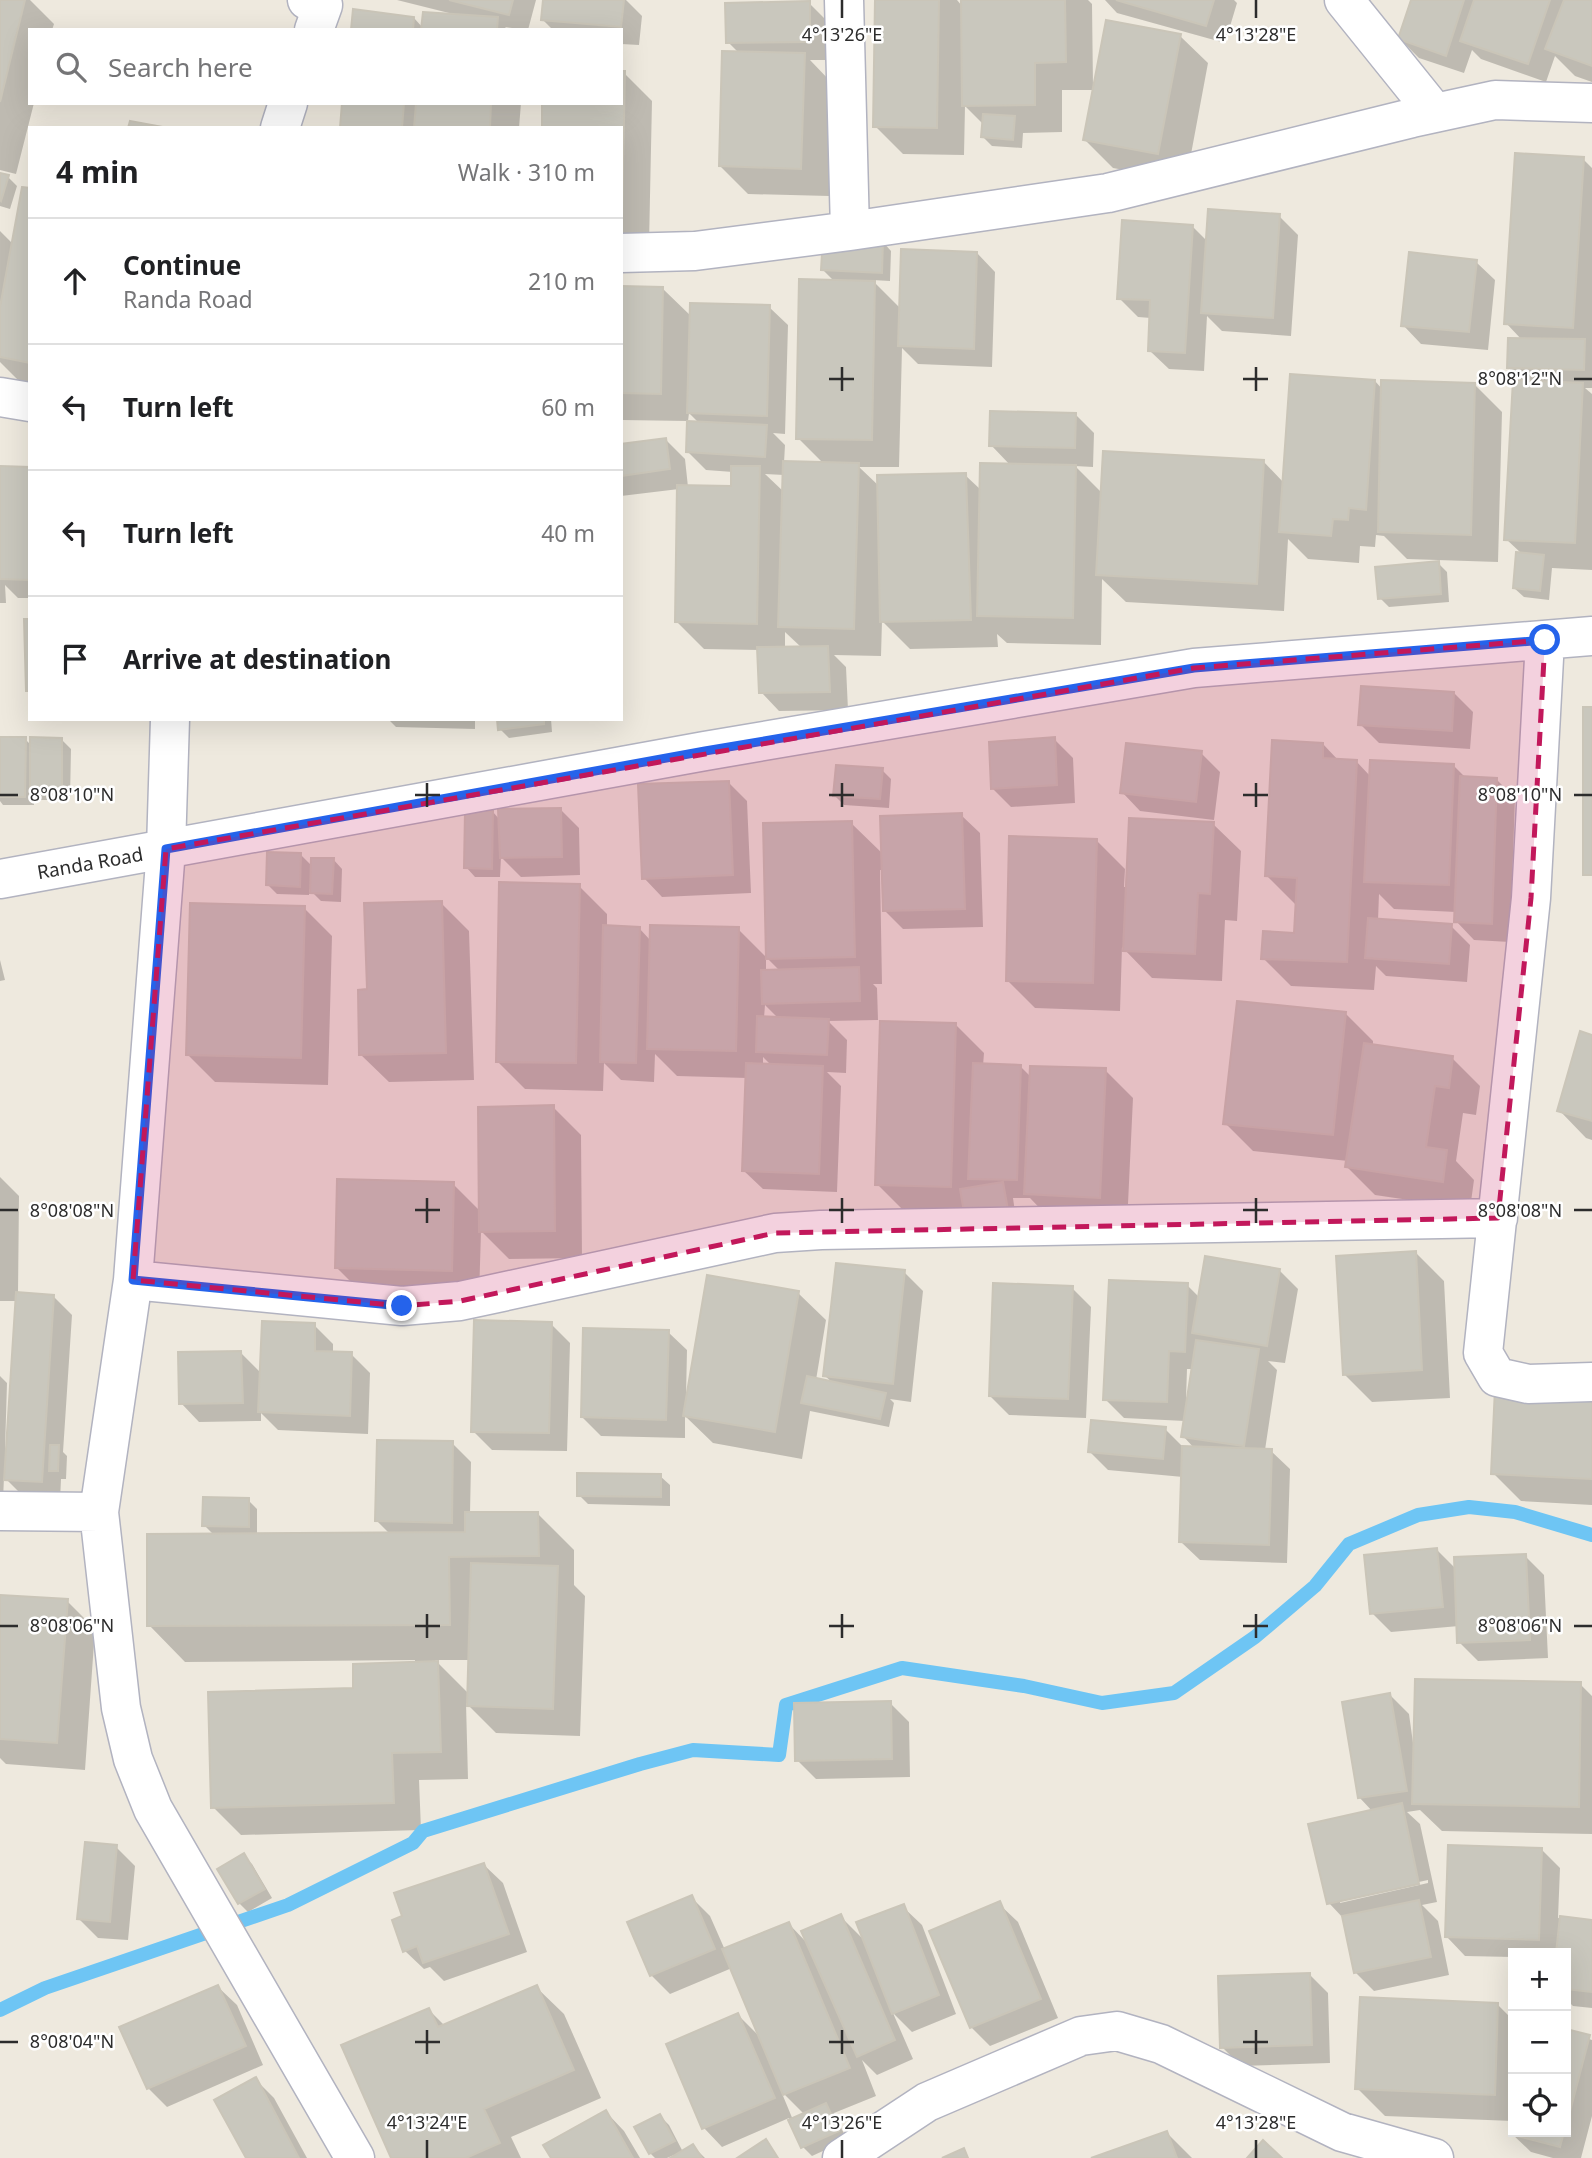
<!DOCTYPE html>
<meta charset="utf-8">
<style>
:root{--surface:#fff;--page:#f2f2f2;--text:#202124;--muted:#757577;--line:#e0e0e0}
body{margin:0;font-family:"Noto Sans",sans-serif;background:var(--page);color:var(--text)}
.controls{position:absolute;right:21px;bottom:21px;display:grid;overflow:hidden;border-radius:0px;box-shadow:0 7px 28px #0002}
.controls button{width:63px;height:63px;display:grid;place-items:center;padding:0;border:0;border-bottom:2px solid var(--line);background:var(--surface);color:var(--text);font:35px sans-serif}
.stop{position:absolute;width:21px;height:21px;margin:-16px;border:5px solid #2563eb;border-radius:50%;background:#fff}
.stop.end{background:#2563eb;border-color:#fff;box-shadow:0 2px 7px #0008}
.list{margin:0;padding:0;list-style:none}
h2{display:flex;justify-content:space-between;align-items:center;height:91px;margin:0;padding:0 28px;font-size:30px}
h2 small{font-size:23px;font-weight:400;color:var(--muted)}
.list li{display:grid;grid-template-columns:46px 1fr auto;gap:21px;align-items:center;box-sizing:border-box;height:126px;padding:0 28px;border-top:2px solid var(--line)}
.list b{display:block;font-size:26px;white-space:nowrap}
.list p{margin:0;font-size:23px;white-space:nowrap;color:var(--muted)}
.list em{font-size:23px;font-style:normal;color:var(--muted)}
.icon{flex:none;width:38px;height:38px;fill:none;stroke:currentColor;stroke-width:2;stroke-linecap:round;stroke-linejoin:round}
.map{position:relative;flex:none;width:1592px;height:2158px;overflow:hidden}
.search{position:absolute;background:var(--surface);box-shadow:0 7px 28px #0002;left:28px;top:28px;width:595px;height:77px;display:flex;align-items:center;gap:18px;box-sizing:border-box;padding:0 24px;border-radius:0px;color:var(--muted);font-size:26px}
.panel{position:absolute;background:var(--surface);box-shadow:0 7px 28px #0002;left:28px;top:126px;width:595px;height:595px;border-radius:0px}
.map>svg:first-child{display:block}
</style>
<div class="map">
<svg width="1592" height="2158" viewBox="0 0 1592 2158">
<rect width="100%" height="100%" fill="#eee9de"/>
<path fill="#0003" fill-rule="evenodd" d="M0,0H30L54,24L52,30H30V103H34L16,174L0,170Z
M397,0H536L528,30L505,27L508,30H353L414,18L423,28L453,14Z
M544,0H626L642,16L639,45L621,44V30H553L543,20Z
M877,0H957L962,6V0H1088L1092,4L1093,87L1180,36L1208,63L1186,181L1113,168L1085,140L1094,90H1062V132L1023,133L1022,148L992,146L983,137L984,125L965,106L964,155L903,154L875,126Z
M1105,0H1234L1237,3L1225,43L1117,13Z
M1413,0H1592V82L1575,76L1555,56L1546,82L1481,59L1472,50L1464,73L1419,58L1400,39Z
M809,3L828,22V60H810L832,83L829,196L748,194L720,166L739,53L728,42Z
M624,73L652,101L649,244H621V103Z
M344,103H521L519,128H341Z
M1583,159L1592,168V388H1585L1592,394V570L1552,568L1549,600L1524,597L1514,588L1521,553L1506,539L1523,382L1509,368L1522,340L1506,323Z
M0,175L8,177L17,186L10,209L0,206Z
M30,190V385L21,383L0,362V231L13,244Z
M1279,216L1298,235L1291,336L1222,331L1207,316L1204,371L1169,369L1150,351L1151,318L1138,317L1119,298L1192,226L1208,242Z
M882,241L891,251L890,281L872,280L901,309L977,253L995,272L992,367L918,364L902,348L899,467H859L879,486L965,475L981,490L1011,466L991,445L1075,414L1094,433L1093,467L1075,466L1102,493L1263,461L1284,483L1375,381L1383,390L1474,384L1502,412L1498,562L1407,559L1384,536L1376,535L1375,547L1360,546L1359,563L1308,559L1288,539L1284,611L1126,602L1102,579L1101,645L1007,643L997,634L998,647L910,649L882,621L881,656L834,655L846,667L848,710L779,711L761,692L759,650L704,649L676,621L679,489L621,496V445L666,440L685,459L688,487L733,488V472L706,470L688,452L699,423L689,413L688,421L621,420V288L663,289L692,317L769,307L788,325L785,434L773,433L785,445L784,463L824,464L798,438L835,282L823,270ZM765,474L784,475V492ZM785,632L802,648L785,649Z
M1476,262L1495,280L1488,350L1421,344L1403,325Z
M30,468V598H18L5,585L6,603H0V503Z
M1438,563L1447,572L1449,602L1389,607L1380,598Z
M1454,693L1473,712L1470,749L1379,743L1360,724Z
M388,719H475V729L396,727Z
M498,719H551L552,732L509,738L500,729Z
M0,739H25L32,746L62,740L71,749L70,800H41L34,793V805H3L0,801Z
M1054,739L1073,758L1075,803L1011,807L992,788Z
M1323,744L1339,761H1356L1371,777L1454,766L1466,778L1496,779L1515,798L1510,942L1474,940L1456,921V912L1394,909L1379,894L1378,921L1451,926L1470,945L1467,982L1386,976L1376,966L1374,990L1291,986L1263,958L1296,934L1298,904H1295L1267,876Z
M1201,753L1220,772L1214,820L1140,811L1122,792Z
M882,770L891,779L889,808L844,805L835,796Z
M728,782L747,801L751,893L662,897L644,878Z
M560,809L579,828L580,875L521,877L501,857L500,877H475L466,867L493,812L500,820Z
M961,815L980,833L983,927L903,929L884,910L883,870H880L882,984H873L877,988L878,1020L828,1021L847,1040L846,1073L827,1072L841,1086L837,1192L763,1189L744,1171L747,1078L677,1076L655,1054L654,1082L621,1080L604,1063L603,1091L525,1089L497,1061L579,886L607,914V927L639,928L651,941L738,929L766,957V972L780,971L767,958L851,823L883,854ZM765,1005L779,1019L764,1018ZM763,1057L772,1066H763Z
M1213,824L1241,851L1237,921L1225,920L1222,981L1152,978L1122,947L1120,1011L1035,1008L1007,980L1097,841L1125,869L1124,887H1127Z
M300,854L312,866L333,859L342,869L341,902L321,901L309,889V895L277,894L268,885Z
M441,903L469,931L474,1080L389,1082L361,1055L368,991Z
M304,908L332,936L328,1085L215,1082L187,1054Z
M0,960L5,980L0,981Z
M1346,1014L1373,1041V1046L1452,1058L1480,1086L1476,1115L1463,1113L1456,1161L1474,1180L1470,1209L1375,1195L1347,1167L1348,1161L1253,1151L1225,1123Z
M956,1025L984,1053L983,1066L1021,1067L1031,1077L1105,1070L1133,1098L1127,1225L1053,1222L1030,1198H1013L1016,1219L905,1212L877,1184Z
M1592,1037V1140L1586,1138L1559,1110Z
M553,1107L581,1135L582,1258L509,1259L481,1231L479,1298L364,1295L336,1267L453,1184L481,1212Z
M0,1177L19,1196L18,1294L53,1296L72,1315L63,1452L67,1456L66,1479H61L60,1501L25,1498L4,1477L2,1523H0V1376L7,1383L5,1450H8L17,1301H0Z
M1416,1253L1444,1281L1450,1398L1372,1402L1344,1374Z
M1279,1270L1298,1289L1285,1363L1268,1361L1277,1370L1265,1450L1271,1451L1290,1469L1287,1563L1200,1560L1181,1542L1183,1477L1108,1470L1089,1451L1165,1429L1184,1448H1194L1183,1436L1185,1421L1124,1418L1105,1399L1187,1285L1200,1298ZM1187,1369H1193L1188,1400L1186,1399Z
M904,1272L923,1291L911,1402L890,1399L894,1403L889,1427L810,1411L802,1459L713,1443L685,1416V1438L601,1436L582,1417L668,1332L687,1350L686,1397L688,1398L798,1293L826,1320L816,1380L833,1383L825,1376Z
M1072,1288L1091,1307L1086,1418L1009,1415L990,1396Z
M551,1324L570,1343L567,1451L492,1450L473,1431Z
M314,1325L333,1344V1353L351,1354L370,1373L368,1434L278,1430L261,1413V1421L199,1422L181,1403L241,1353L261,1373Z
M1592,1395V1505L1521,1501L1493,1473Z
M452,1443L471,1462L470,1514L537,1513L574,1550V1585L585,1596L580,1736L496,1733L466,1703L468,1779L419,1780L421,1830L241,1835L213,1807L355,1689L415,1664V1660L185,1662L149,1625L214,1535L204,1525L248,1500L257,1509V1535L390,1534L377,1521ZM435,1660H470L469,1694Z
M660,1476L670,1485V1506L588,1504L579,1495Z
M1437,1550L1457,1570L1525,1556L1544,1575L1548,1658L1478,1661L1459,1642V1626L1391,1632L1372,1613Z
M0,1597L67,1601L95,1629L85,1770L6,1764L0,1758Z
M1580,1684L1592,1696V1834L1442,1831L1420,1810L1407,1812L1420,1824L1437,1902L1422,1905L1438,1921L1449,1975L1374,1991L1355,1972L1344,1919L1329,1903L1373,1812L1359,1797L1390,1695L1409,1714L1413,1743ZM1428,1880V1883L1340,1903V1899Z
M890,1703L909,1722L910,1777L816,1779L797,1760Z
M116,1847L135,1866L128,1940L98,1938L79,1919Z
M1541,1849L1560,1868L1558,1918L1592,1922V2008L1573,2006L1566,1999V1953H1513V1957L1465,1956L1447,1937Z
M243,1855L252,1864L272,1898L248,1912L239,1903L219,1869Z
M484,1865L503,1883L527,1952L444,1981L430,1967L424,1969L405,1951V1918Z
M691,1897L710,1916L725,1950L789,1924L808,1944L840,1916L865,1941L903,1907L922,1925L956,2014L912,2032L893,2013L913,2059L877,2075L862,2060L876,2096L834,2113L847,2140L812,2156L803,2147L789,2118L722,2147L704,2128L738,2015L761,2038L732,1968L670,1994L651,1975ZM781,2091L804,2114L793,2120Z
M999,1904L1018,1922L1058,2018L990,2046L971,2027Z
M1309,1974L1328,1993L1330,2063L1241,2066L1222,2047Z
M218,1987L237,2005L263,2065L167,2107L148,2088Z
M536,1987L564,2014L601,2098L511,2137L521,2158H393L429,2010L445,2026Z
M1498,2005L1513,2020V2121L1385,2116L1357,2088Z
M1566,2031L1592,2040V2116L1581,2158H1553L1531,2152L1512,2134L1513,2130L1566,2132Z
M255,2079L274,2098L307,2158H248Z
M606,2112L624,2131L640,2158H553Z
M660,2116L669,2125L683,2152L693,2146L705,2158H674V2155L667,2158H655L650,2153Z
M1167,2133L1192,2158H1097Z"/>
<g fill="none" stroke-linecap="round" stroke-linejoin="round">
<path stroke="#6ec5f4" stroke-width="14" d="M0,2010L45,1988L288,1905L413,1843L423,1831L640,1764L693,1750L779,1755L786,1705L902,1668L1024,1686L1102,1703L1174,1693L1255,1637L1315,1586L1349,1544L1418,1515L1469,1507L1515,1512L1592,1535"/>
</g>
<path fill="#c9c7bd" stroke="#cac5b8" stroke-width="2" d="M0,0H25L0,102Z
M449,0H513L509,15Z
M543,0H624L621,27L541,20Z
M875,0H939L937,128L873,127Z
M961,0H1065L1066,62L1035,63V105L962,106Z
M1116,0H1214L1206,26Z
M1411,0H1464L1446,56L1398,39Z
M1474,0H1550L1528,64L1460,41Z
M1564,0H1592V66L1545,49Z
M810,1V42L726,43L725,3Z
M353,9L414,17L413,30H351Z
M423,12L498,17L497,30H421Z
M1106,20L1181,34L1158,154L1083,140Z
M722,51L805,53L801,169L719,166Z
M621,71H625L622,217L621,128H542V103H621Z
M342,103H404L402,128H340Z
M416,103H491L490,128H414Z
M983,114L1015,116L1013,140L981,137Z
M130,121L168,128H128Z
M1515,153L1584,157L1573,328L1504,324Z
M0,173L9,175L1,201L0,200Z
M22,187L30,188V363L0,357V307Z
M1208,209L1280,214L1273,318L1201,313Z
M1122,220L1193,225L1185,353L1148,351L1150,300L1117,299Z
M823,237L883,240L882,273L821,270Z
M901,249L977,252L974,349L898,346Z
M1409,252L1477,260L1469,332L1401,326Z
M799,279L875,281L872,440L796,439Z
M621,286L663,287L661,394L621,393Z
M690,303L770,305L767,416L687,413Z
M1508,338L1585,339L1584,370L1507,368Z
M1290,374L1375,380L1366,510L1349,508L1348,520L1333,519L1331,536L1279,532Z
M1381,380L1475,383L1471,535L1378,532Z
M1513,380L1583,383L1575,543L1504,540Z
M990,411L1076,413L1075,448L989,446Z
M687,421L767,425L765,457L686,452Z
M666,438L670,469L621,476V444Z
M1103,451L1264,460L1257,584L1096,575Z
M783,461L859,463L854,629L778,627Z
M980,463L1076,465L1073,618L977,616Z
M0,466L30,467V580L0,579Z
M731,466H760L757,624L675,622L677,485L731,486Z
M966,473L971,620L880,622L877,475Z
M1516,552L1544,555L1540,591L1513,588Z
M1439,561L1441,594L1378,599L1375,567Z
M24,619H30V691H26Z
M828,646L830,692L759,693L757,647Z
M1361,686L1454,692L1452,731L1358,725Z
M1583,707H1592V875H1583Z
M497,719H544V724L498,730Z
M0,737H26L25,797H0Z
M30,737L62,738V791H30Z
M1055,737L1057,785L991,789L989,742Z
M1272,740L1323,743V758L1357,760L1347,962L1261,959L1263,931L1294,933L1297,878L1265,876Z
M1126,743L1202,751L1196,802L1120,793Z
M1370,760L1454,764L1449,885L1364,882Z
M836,765L883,768L880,799L833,796Z
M1460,776L1497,778L1492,924L1454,922Z
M729,781L733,875L642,879L638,784Z
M561,808L562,857L500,858L498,809Z
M465,811H493L492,869L464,868Z
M962,813L965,909L883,911L880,816Z
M1129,818L1214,822L1210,894L1198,893L1195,954L1123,951Z
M852,821L855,957L766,959L763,823Z
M1009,836L1097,839L1093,983L1006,981Z
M267,852L301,853L300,887L266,885Z
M311,858H334L332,894L310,893Z
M499,882L580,884L576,1063L496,1062Z
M442,901L446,1053L359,1055L358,990L367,989L364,903Z
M190,903L305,906L301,1058L186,1055Z
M1368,918L1452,924L1449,964L1365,958Z
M603,925L640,927L636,1063L600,1062Z
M650,925L739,927L736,1051L647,1049Z
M859,967L860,1001L762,1004L761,970Z
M1237,1001L1346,1012L1333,1135L1223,1124Z
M757,1016L829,1019L827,1055L756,1052Z
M880,1021L956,1023L951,1187L875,1185Z
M1580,1031L1592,1035V1121L1557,1111Z
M1364,1043L1453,1056L1449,1088L1435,1086L1426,1147L1447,1150L1443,1182L1345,1167Z
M746,1063L823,1066L819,1174L742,1171Z
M973,1063L1021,1065L1017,1180L968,1179Z
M1030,1066L1106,1068L1100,1198L1024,1194Z
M554,1105L555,1231L479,1232L478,1107Z
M337,1179L454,1182L452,1271L335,1268Z
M1003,1182L1008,1210L965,1218L960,1189Z
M1416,1251L1422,1370L1343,1375L1336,1256Z
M1205,1256L1280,1269L1267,1346L1192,1333Z
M836,1263L905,1270L893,1384L823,1376Z
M707,1275L799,1291L775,1432L683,1416Z
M1109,1280L1188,1283L1185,1352L1169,1351L1167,1402L1103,1400Z
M993,1283L1073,1286L1068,1399L989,1396Z
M16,1292L54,1295L42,1482L4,1480Z
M474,1320L552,1322L549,1433L471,1432Z
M262,1321L315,1323V1351L352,1352L350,1416L258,1412Z
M583,1328L669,1330L666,1420L581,1417Z
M1196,1340L1259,1349L1244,1446L1181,1437Z
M241,1351L243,1403L179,1404L178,1352Z
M807,1376L886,1393L880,1419L801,1403Z
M1495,1388L1592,1393V1479L1491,1474Z
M1091,1420L1166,1427L1163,1459L1088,1452Z
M377,1440L453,1441L452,1523L375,1521Z
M50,1445H59L58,1471H49Z
M1182,1446L1272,1449L1269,1545L1179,1542Z
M577,1473L661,1474V1497L577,1496Z
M203,1497L249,1498V1527L202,1526Z
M465,1512H538L539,1556L449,1557L450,1625L147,1626V1534L465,1532Z
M1437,1548L1443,1607L1370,1614L1364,1555Z
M1526,1554L1530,1640L1457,1643L1454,1557Z
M471,1563L558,1566L553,1709L467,1706Z
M0,1595L68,1599L57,1743L0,1739Z
M438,1661L441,1752L392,1753L394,1803L211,1808L208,1692L353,1688V1664Z
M1415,1679L1581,1682L1579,1807L1412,1804Z
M1390,1693L1407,1791L1358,1798L1342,1702Z
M891,1701L892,1759L795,1761L794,1703Z
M1402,1803L1419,1884L1327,1904L1308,1824Z
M85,1842L117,1845L110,1922L77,1919Z
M1448,1845L1542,1848L1539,1940L1445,1937Z
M244,1853L265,1889L238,1904L217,1869Z
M484,1863L509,1934L423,1963L417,1946L403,1952L392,1920L402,1916L394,1893Z
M692,1895L715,1949L650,1976L627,1922Z
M1419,1900L1431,1957L1354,1973L1342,1916Z
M1000,1901L1041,1999L970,2028L929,1931Z
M904,1904L939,1995L892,2014L856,1922Z
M841,1914L895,2040L857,2057L801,1931Z
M1560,1916L1592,1920V1992L1566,1989V1953H1556Z
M789,1922L850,2068L783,2095L722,1949Z
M1310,1973L1312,2045L1220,2048L1218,1976Z
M218,1985L246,2046L147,2089L119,2027Z
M537,1985L574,2070L484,2109L500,2143L466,2158H391L341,2045L429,2008L438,2027Z
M1360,1997L1498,2003L1495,2095L1355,2089Z
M738,2013L775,2098L702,2129L666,2044Z
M1566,2029L1590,2035L1566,2127Z
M256,2077L299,2158H246L214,2100Z
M826,2103L839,2131L801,2148L788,2120Z
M606,2110L633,2158H551L543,2145Z
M660,2114L675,2141L649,2154L634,2127Z
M1513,2123V2132H1564L1560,2147L1510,2134Z
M1167,2131L1177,2158H1091Z
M766,2139L778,2158H737Z
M1263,2140L1282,2158H1247Z
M693,2144L702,2158H670Z
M964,2148L968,2158H942Z"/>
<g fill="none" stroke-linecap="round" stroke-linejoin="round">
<defs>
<path id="minor" d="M307,0L323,5L314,30
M844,0L850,231
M1344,0L1435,113
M280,128L288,103
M621,253L695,251L850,231L1108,193L1412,118L1495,100L1592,103
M0,397L30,402
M1545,640L1531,898L1483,1353L1497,1377L1528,1384L1592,1382
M170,719L166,849L133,1280L99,1512L121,1708L133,1759L153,1809L355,2158
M0,879L705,751L1194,668L1592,636
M133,1280L402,1306L460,1301L775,1233L821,1230L1498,1218
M0,1511L99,1512
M842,2158L927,2102L1081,2036L1117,2031L1161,2044L1342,2132L1434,2158"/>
</defs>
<use href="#minor" stroke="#b2b3c0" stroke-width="41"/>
<use href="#minor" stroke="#fff" stroke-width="38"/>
</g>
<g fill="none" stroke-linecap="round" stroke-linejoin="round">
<path stroke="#2563eb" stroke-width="9" d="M402,1306L133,1280L166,849L705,751L1194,668L1545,640"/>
</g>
<path fill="#c2185b" fill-opacity="0.2" stroke="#c2185b" stroke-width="5" stroke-dasharray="14 9" stroke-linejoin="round" d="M1545,640L1531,898L1498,1218L775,1233L460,1301L402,1306L133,1280L166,849L1194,668Z"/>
<path fill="none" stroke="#2c2c2c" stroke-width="2.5" d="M842,0V18M1256,0V18M842,367V391M1256,367V391M829,379H854M1243,379H1268M1574,379H1592M427,783V807M842,783V807M1256,783V807M0,795H18M415,795H440M829,795H854M1243,795H1268M1574,795H1592M427,1198V1223M842,1198V1223M1256,1198V1223M0,1210H18M415,1210H440M829,1210H854M1243,1210H1268M1574,1210H1592M427,1614V1638M842,1614V1638M1256,1614V1638M0,1626H18M415,1626H440M829,1626H854M1243,1626H1268M1574,1626H1592M427,2030V2054M842,2030V2054M1256,2030V2054M0,2042H18M415,2042H440M829,2042H854M1243,2042H1268M427,2140V2158M842,2140V2158M1256,2140V2158"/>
<g text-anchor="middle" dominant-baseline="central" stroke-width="5" stroke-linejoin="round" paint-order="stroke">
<g font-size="19" fill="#2c2c2c" stroke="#fff">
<text transform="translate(90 863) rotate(-10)">Randa Road</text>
</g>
</g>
<g font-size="18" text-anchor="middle" fill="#2c2c2c" stroke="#fff" stroke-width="5" stroke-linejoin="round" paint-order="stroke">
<text x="842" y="41">4°13'26"E</text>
<text x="1256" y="41">4°13'28"E</text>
<text x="1520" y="385">8°08'12"N</text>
<text x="72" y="801">8°08'10"N</text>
<text x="1520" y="801">8°08'10"N</text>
<text x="72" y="1217">8°08'08"N</text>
<text x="1520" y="1217">8°08'08"N</text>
<text x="72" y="1632">8°08'06"N</text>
<text x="1520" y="1632">8°08'06"N</text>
<text x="72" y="2048">8°08'04"N</text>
<text x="427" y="2129">4°13'24"E</text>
<text x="842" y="2129">4°13'26"E</text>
<text x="1256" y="2129">4°13'28"E</text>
</g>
</svg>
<div class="controls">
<button>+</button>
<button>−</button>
<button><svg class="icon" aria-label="locate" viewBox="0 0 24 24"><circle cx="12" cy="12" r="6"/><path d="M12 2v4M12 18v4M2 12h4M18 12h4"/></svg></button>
</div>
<div class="stop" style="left:1545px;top:640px"></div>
<div class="stop end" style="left:402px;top:1306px"></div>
<div class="search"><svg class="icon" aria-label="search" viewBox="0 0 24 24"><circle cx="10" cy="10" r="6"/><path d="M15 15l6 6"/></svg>Search here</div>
<section class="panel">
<h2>4 min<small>Walk · 310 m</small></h2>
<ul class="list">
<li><svg class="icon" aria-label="ahead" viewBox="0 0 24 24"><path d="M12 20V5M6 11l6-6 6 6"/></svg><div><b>Continue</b><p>Randa Road</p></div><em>210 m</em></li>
<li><svg class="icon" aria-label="left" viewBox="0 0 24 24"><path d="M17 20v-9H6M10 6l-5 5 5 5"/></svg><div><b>Turn left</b></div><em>60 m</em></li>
<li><svg class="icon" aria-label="left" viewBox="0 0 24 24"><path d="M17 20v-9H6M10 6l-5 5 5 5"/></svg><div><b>Turn left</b></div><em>40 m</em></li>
<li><svg class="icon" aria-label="arrive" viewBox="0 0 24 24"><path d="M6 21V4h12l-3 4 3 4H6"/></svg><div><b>Arrive at destination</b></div></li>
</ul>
</section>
</div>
